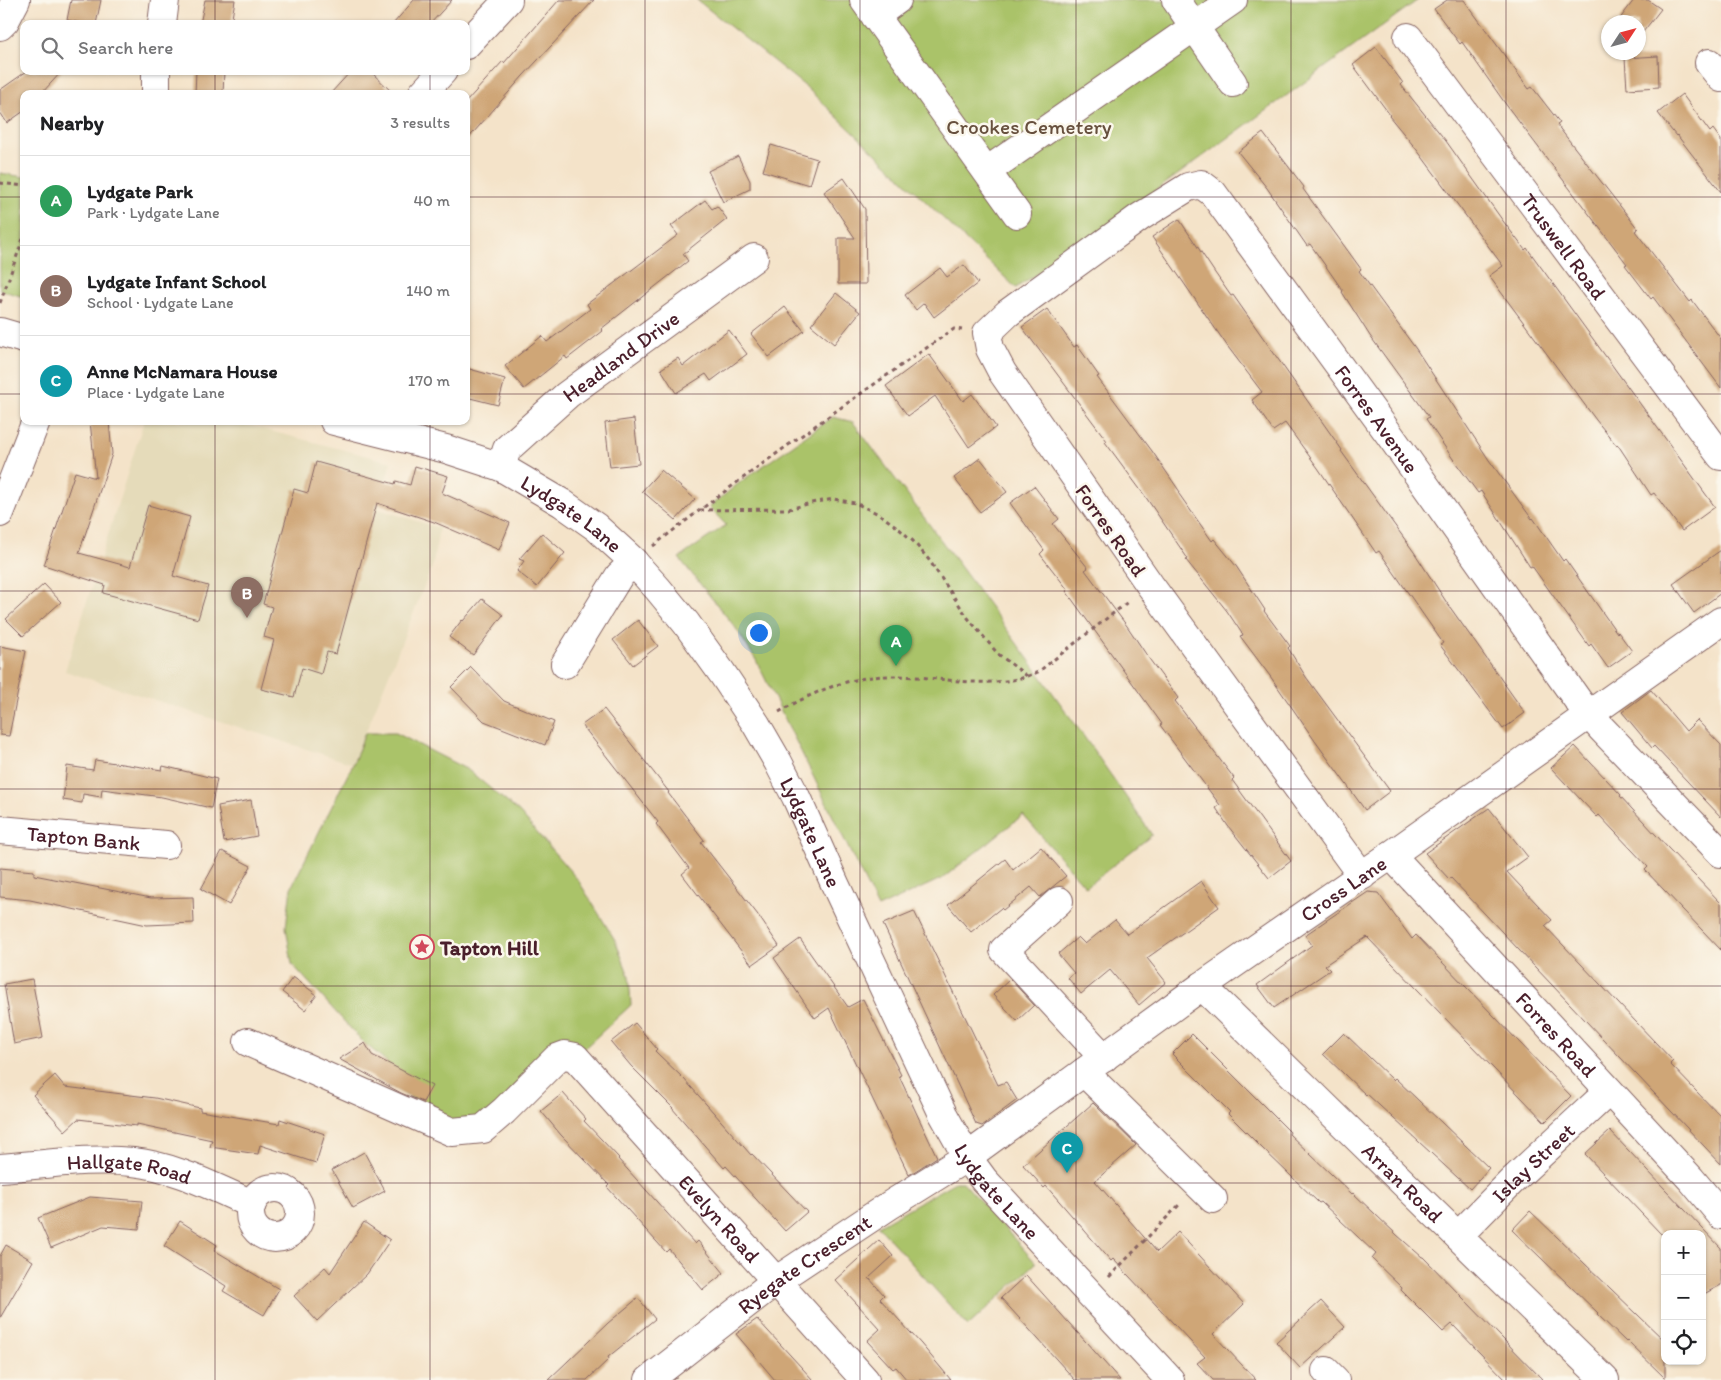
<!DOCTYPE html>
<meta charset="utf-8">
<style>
:root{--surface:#fff;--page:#f2f2f2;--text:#202124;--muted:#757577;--line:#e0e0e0;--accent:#d1495b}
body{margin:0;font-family:Itim,sans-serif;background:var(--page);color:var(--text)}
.controls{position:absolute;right:15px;bottom:15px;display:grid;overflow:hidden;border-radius:10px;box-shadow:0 1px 4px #0004}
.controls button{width:45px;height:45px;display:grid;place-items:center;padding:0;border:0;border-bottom:1px solid var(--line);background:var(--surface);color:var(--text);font:25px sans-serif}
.compass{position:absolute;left:1601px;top:15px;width:45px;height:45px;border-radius:50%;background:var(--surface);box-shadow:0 1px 4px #0004;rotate:54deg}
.you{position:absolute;left:758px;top:632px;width:18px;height:18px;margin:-12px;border:4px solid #fff;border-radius:50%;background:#1a73e8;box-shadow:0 0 0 8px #1a73e833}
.badge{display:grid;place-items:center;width:32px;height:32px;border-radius:50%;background:var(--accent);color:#fff;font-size:16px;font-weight:700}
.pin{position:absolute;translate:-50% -41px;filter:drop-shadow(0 1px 2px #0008)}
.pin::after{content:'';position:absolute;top:26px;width:18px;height:15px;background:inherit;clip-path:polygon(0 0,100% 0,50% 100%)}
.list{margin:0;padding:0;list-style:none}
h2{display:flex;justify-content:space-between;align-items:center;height:65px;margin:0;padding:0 20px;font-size:21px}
h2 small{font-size:16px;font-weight:400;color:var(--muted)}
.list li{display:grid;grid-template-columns:32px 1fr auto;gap:15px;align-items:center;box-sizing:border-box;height:90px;padding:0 20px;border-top:1px solid var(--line)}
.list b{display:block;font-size:19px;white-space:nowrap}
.list p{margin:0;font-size:16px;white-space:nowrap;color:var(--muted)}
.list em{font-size:16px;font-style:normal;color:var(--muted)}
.icon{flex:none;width:28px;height:28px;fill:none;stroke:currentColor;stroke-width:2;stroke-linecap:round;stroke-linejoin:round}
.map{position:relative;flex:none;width:1721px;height:1380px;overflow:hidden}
.search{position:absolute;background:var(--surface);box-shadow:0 1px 4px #0004;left:20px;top:20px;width:450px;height:55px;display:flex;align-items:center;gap:12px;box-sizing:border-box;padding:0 18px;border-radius:10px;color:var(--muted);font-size:19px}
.panel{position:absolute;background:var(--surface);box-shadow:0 1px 4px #0004;left:20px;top:90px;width:450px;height:335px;border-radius:10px}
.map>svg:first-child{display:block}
</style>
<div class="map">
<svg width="1721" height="1380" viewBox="0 0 1721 1380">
<rect width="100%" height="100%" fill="#fbf7ec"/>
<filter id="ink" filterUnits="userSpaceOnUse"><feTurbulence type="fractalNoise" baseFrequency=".02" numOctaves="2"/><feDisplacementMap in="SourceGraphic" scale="10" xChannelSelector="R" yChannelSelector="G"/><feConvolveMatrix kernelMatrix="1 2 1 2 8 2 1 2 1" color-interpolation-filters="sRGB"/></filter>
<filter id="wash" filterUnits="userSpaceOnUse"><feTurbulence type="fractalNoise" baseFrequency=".0096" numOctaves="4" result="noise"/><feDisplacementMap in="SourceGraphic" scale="20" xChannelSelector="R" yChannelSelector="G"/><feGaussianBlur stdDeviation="1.12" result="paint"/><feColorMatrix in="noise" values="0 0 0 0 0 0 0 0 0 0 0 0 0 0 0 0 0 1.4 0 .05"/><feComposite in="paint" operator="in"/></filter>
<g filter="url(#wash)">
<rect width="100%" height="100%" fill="#f4e3c9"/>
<path fill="#e5dbba" d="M144,421H231L391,462L378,509L439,528L433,564L353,764L65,671Z"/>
<path fill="#aac369" stroke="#7a714a" d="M697,0H1418L1107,226L1016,288L806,87Z
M0,173L24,177V297L0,290Z
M833,417L853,422C954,558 1057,694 1152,835L1086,887L1023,815L943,878L878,908L756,660L735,627L679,558L726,525L709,507L743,480Z
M365,733H396L468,770L519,812L578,880L615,940L629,976L631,1005L492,1134L463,1142L422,1104L378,1080L387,1062L363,1042L292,964L286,927L291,888L353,764Z
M955,1182H963L1036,1263L968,1326L878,1226Z"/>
<g id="blocks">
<path fill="#cfa677" d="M71,0H101L96,24H86L67,20Z
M205,0H235L231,24H200Z
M414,0H452L430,24H393Z
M559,0H594L523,76L466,141V102L503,61L504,63Z
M1447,0H1464L1529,89L1532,87L1560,123L1557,125L1638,229L1635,231L1690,302L1692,300L1721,339V388L1653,297L1651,299L1625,265L1627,264L1507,106L1462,42L1460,44L1434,9Z
M1634,0H1648L1661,9L1643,32H1638V22H1623L1619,20Z
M1376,47L1403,83L1401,85L1446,141L1503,221L1525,250L1527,248L1715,507L1682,531L1654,493L1651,495L1618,445L1617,446L1596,420L1489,276L1503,266L1417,150L1389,116L1390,115L1353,65Z
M1658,56L1659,87L1627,89L1625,58Z
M27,71H62L41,94H24V111L7,123L0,112V90Z
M196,71H224L223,94H195Z
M351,71H370L394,94H330Z
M1682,94L1710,132L1713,129L1721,140V192L1677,135L1676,136L1658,113Z
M1263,133L1304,187L1303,189L1361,269L1359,271L1416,349L1489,460L1532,519L1533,518L1563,561L1565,559L1617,633L1618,632L1632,651L1608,668L1591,644L1589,646L1532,566L1530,567L1481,491L1478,493L1453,459L1426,419L1429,417L1370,336L1342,292L1343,291L1327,268L1310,244L1307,246L1267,188L1238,152Z
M771,145L817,159L809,185L763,171Z
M738,156L750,181V189L723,202L708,171Z
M844,178L865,209L866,284H838V238H855L824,192Z
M705,200L712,209L717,206L727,219L683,254L688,261L601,329L603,331L567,359L565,356L524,389L505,366L542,336L547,342L590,309L587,304L678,235L671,226Z
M1179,219L1215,273L1231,296L1233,295L1342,450L1341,451L1359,476L1414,552L1447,603L1525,713L1503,729L1440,645L1443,643L1379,551L1376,553L1318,468L1285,423L1273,431L1252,400L1262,392L1228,347L1152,237Z
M964,265L978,283L934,317L924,303L916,310L905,295L940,268L947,277Z
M836,293L860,312L834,344L811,325Z
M785,307L804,331L769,357L751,334Z
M1047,309L1074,347L1077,345L1099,376L1097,377L1152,451L1180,492L1179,494L1212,541L1214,539L1236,566L1265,610L1264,611L1290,646L1288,648L1306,677L1390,791L1365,810L1315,741L1270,676L1240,636L1243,635L1227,611L1186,560L1188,559L1145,496L1105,442L1107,441L1022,327Z
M729,330L747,354L711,381L706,374L676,393L661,369L678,358L683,366Z
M929,354L963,401L972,394L996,427L969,447L935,396L908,416L886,386Z
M466,368L505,379L498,405L466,397Z
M634,419L639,464L610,467L605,423Z
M90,421H109L112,454L79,553L130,567L148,505L190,517L173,576L208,586L198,619L103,593L105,585L44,565L75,472L96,478Z
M980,458L1007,492L980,512L954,478Z
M316,462L395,484L396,481L410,485L415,466L448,476L442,493L510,523L499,550L434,522L377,503L336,654L327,652L321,674L302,668L294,697L261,689L274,640L264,637L272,607L263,604L294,489L308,493Z
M661,470L695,499L676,520L642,491Z
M1034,486L1059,519L1053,524L1088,568L1085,570L1127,626L1150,660L1178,698L1175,701L1234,778L1232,780L1291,861L1269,878L1228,826L1216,808L1220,805L1160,725L1162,724L1066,591L1068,590L1040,554L1044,550L1010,503Z
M542,533L565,553L537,587L517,571L524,561L519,559Z
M1721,550V593L1694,613L1673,584Z
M44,584L61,602L23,636L6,619Z
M482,599L503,615L473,655L449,637L462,620L463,621Z
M638,620L658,646L633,665L613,640Z
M0,646L26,651L9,736L0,735Z
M471,667L504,701L554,722L545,745L484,721L451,687Z
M1651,690L1686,731L1697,720L1721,745V817L1654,746L1652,748L1622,712Z
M604,709L669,792L668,793L704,840L701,842L758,915L779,946L752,965L682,874L689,868L656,824L658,822L582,725Z
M1575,746L1621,795L1620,796L1668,848L1721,903V950L1645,870L1648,867L1599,815L1597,817L1551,768Z
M95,760L162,770L163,766L217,779L211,808L162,797L102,789L101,797L83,794L82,803L63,800L67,766L93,770Z
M251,800L257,836L224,842L218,806Z
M1489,808L1528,857L1507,872L1552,920L1545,926L1673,1061L1670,1064L1721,1117V1164L1451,878L1449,879L1425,853Z
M1041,847L1066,876L1040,897L1031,887L1003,910L1001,908L971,932L948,905L1005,859L1013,870Z
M222,851L251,866L229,905L201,889Z
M0,868L34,871V875L151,898L193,897L194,923L147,925L30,900L0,897Z
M1201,881L1219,907L1147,958L1166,982L1139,1005L1110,970L1081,994L1068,978L1074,973L1058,954L1078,937L1085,944L1115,920L1127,934Z
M1368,892L1378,893L1412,939L1416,935L1571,1096L1545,1122L1367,937L1325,965L1330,970L1274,1008L1257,985L1312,945L1305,935Z
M914,911L998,1085L1006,1082L1017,1100L982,1126L976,1124L883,924Z
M800,939L848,1007L863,999L901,1075L899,1076L937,1157L909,1175L829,1008L815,1018L774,958Z
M293,977L317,995L305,1010L282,992Z
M32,979L43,1038L14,1044L4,984Z
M1010,979L1034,1005L1017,1021L993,995Z
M635,1023L657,1049L655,1051L684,1079L751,1155L752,1154L807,1212L785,1231L726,1166L724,1168L672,1108H673L631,1066L611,1042Z
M1344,1033L1393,1080L1395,1078L1489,1168L1470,1189L1367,1094L1366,1095L1323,1054Z
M1192,1034L1290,1132L1289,1134L1352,1194L1353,1193L1397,1235L1422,1257H1423L1543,1380H1506L1452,1324L1443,1332L1401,1290L1402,1288L1372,1259L1376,1254L1321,1202L1319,1203L1262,1148L1228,1114L1230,1112L1172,1054Z
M365,1043L372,1055L432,1086L423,1102L401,1093L339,1059Z
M55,1075L65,1087L155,1098L200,1108V1111L279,1124L280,1119L325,1134L316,1163L260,1145L258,1154L210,1147L212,1140L137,1124V1126L78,1119L65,1131L33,1095Z
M563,1093L586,1119L584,1121L619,1158L618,1159L695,1244L698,1241L724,1273L703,1290L669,1249L666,1252L607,1187L609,1185L561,1135L541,1111Z
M1093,1103L1136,1145L1095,1181L1157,1252L1178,1232L1244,1304L1213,1334L1256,1380H1213L1197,1363L1205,1357L1113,1259L1111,1261L1046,1186L1044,1188L1023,1165Z
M1610,1131L1721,1248V1285L1702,1295V1234H1661L1585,1154Z
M364,1152L385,1191L353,1208L332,1170Z
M90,1197L142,1201L139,1229L103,1226L51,1248L38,1218Z
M1530,1211L1665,1341V1378L1627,1341L1626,1342L1597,1314L1598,1313L1512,1230Z
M180,1221L217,1245L214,1250L279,1289L264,1315L223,1291L226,1286L164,1246Z
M364,1222L390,1240L367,1274L317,1321L294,1296L325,1267L330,1273Z
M879,1240L893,1256L869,1278L884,1295L880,1299L921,1344L951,1380H907L896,1367L893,1369L867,1341L880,1329L835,1280Z
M6,1245L33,1261L0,1318V1256Z
M1026,1275L1120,1380H1075L1001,1298Z
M638,1298L655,1319L608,1357L609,1359L587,1380H548L608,1323Z
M1321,1301L1345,1327L1300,1368L1276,1342Z
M757,1319L813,1380H775L736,1334Z"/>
</g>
</g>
<g filter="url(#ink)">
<use href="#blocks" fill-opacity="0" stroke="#866462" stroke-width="1"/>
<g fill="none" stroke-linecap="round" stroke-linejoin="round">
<defs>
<g id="minor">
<path d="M864,0L1017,214"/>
<path d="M1176,0L1233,83"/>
<path d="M875,16L897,0"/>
<path d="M162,24L165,0"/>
<path d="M0,26L5,21L16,0"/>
<path id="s1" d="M1408,37L1721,456"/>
<path d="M466,45L508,0"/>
<path d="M1709,63L1721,78"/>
<path d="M156,94V71"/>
<path d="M422,94L443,71"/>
<path d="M987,171L1233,0"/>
<path d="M0,332L24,339"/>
<path id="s2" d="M334,421L446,449L501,467L562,503L596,527L630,558L658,589L686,623L722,673L756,724L778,762L796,797L835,884L943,1114L967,1157L984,1180L1170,1380"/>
<path id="s3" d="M501,467L507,449L567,395L754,258"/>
<path d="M0,513L36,421"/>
<path d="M565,664L619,576L634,562"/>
<path id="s4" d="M0,830L166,845"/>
<path id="s5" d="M1391,855L1691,1179L1721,1215"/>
<path id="s6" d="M1362,876L1150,585L1002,372L990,349L987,333L1008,313L1140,217L1188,187L1201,184L1213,193L1389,434L1579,702L1601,728L1721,853"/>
<path d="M1059,901L1004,950L1104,1058"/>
<path id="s7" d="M1202,986L1605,1380"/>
<path id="s8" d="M248,1042L452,1132L483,1129L504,1111L557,1058L565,1055L575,1057L865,1380"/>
<path d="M1084,1072L1213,1199"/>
<path id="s9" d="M0,1168C44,1165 90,1157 133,1162C174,1166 215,1188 252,1204"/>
<circle cx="275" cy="1213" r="25"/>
<path id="s10" d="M1458,1236L1512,1181L1609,1091"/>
<path d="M1326,1371L1335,1380"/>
<path id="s11" d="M649,1380L777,1280L890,1205L967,1157L1202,986L1391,855L1721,621"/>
</g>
</defs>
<use href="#minor" stroke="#866462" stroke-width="30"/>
<path stroke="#866462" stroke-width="3" stroke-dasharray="4 4" stroke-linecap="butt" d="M0,183L24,186
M0,303L24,236
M700,510L789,509L811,503L834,499L855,503L879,514L897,527L913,541L929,560L968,618L998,654L1027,676
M653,546C751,470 852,399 954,329L962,330
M779,712C813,692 850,676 890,676C938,675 992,693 1038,672L1129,601
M1109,1277L1181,1203"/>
<use href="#minor" stroke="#fff" stroke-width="28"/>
</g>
</g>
<path fill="none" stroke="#4a1f2b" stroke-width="1" stroke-opacity="0.55" d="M215,0V24M430,0V24M645,0V1380M860,0V1380M1076,0V1380M1291,0V1380M1506,0V1380M215,71V94M430,71V94M0,197H24M466,197H1721M0,394H24M466,394H1721M215,421V1380M430,421V1380M0,591H1721M0,789H1721M0,986H1721M0,1183H1721"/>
<defs>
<symbol id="sight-ring" viewBox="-11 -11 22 22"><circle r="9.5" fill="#fbf7ec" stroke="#d1495b" stroke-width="1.5"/><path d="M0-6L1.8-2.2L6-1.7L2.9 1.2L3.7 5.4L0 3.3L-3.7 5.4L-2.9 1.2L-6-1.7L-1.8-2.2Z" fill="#d1495b"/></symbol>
</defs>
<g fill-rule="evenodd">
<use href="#sight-ring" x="408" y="933" width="28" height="28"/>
</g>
<g text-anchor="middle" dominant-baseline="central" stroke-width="5" stroke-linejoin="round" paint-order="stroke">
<g font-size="21" fill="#67503e" stroke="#fbf7ec">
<text x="1029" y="126">Crookes Cemetery</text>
</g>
<g font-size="21" fill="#4a1f2b" stroke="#fbf7ec">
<text stroke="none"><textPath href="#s1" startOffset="261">Truswell Road</textPath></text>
<text stroke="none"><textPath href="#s3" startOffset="166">Headland Drive</textPath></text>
<text stroke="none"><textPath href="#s6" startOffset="1218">Forres Avenue</textPath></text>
<text stroke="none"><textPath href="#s2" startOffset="258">Lydgate Lane</textPath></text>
<text transform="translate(1111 530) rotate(55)">Forres Road</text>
<text stroke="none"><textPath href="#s2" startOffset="662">Lydgate Lane</textPath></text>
<text stroke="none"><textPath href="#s4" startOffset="84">Tapton Bank</textPath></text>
<text stroke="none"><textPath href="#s11" startOffset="851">Cross Lane</textPath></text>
<text stroke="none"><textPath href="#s5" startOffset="244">Forres Road</textPath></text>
<text stroke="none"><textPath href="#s10" startOffset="105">Islay Street</textPath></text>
<text stroke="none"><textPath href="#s9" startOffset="130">Hallgate Road</textPath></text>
<text stroke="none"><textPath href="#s7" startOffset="281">Arran Road</textPath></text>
<text stroke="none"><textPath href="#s2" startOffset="1068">Lydgate Lane</textPath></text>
<text stroke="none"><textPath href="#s8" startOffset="592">Evelyn Road</textPath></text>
<text stroke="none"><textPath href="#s11" startOffset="194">Ryegate Crescent</textPath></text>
</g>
<g font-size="21" font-weight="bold" fill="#4a1f2b" stroke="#fbf7ec" text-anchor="start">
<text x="440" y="947">Tapton Hill</text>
</g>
</g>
</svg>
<div class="controls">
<button>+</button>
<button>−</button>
<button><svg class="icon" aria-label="locate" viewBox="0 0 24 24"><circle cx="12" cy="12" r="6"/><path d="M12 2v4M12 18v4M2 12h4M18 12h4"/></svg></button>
</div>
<svg class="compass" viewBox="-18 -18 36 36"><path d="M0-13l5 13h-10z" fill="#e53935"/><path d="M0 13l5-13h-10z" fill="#757577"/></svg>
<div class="you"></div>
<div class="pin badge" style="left:896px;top:666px;background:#2e9e5b">A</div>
<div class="pin badge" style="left:247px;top:618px;background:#8d6e63">B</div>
<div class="pin badge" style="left:1067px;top:1173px;background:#0f9aa8">C</div>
<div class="search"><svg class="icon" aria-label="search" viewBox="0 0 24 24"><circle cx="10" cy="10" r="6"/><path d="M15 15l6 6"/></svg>Search here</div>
<section class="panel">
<h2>Nearby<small>3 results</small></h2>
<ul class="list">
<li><span class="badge" style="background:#2e9e5b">A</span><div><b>Lydgate Park</b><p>Park · Lydgate Lane</p></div><em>40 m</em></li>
<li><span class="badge" style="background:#8d6e63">B</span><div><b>Lydgate Infant School</b><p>School · Lydgate Lane</p></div><em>140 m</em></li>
<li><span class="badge" style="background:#0f9aa8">C</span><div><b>Anne McNamara House</b><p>Place · Lydgate Lane</p></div><em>170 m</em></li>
</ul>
</section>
</div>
